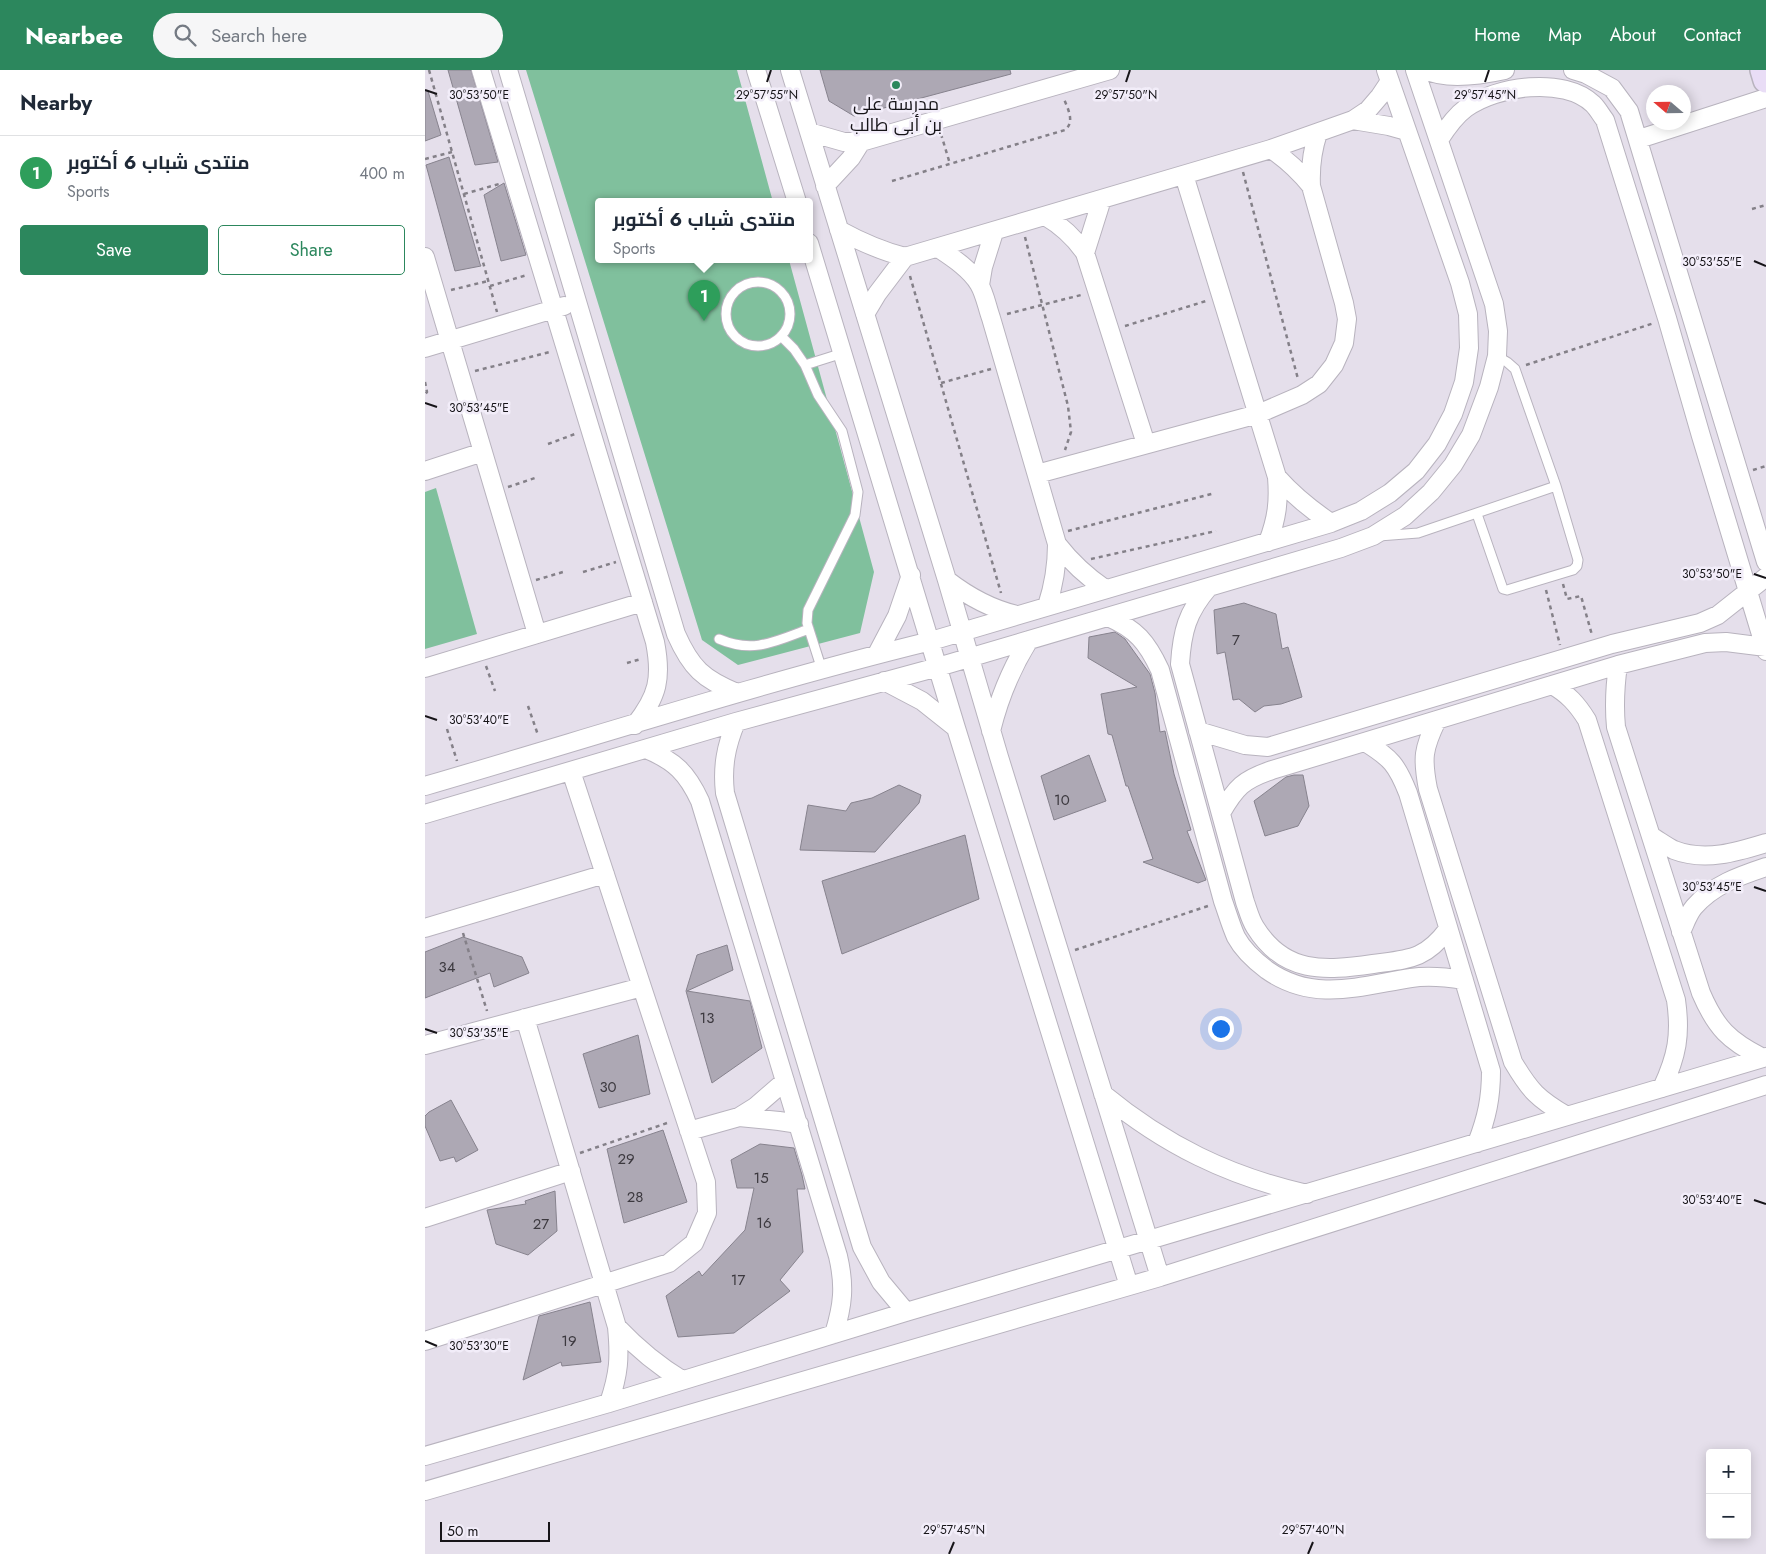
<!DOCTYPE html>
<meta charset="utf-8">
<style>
:root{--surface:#fff;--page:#f6f6f7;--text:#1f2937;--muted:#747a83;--line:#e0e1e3;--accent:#2c875d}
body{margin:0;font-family:Jost,Cairo,sans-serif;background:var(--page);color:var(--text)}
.controls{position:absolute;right:15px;bottom:15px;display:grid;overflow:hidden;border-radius:5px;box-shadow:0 2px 12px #0003}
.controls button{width:45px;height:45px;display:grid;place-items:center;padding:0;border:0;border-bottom:1px solid var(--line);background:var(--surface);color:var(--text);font:25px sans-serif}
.compass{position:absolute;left:1221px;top:15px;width:45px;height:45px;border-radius:50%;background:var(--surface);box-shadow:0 2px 12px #0003;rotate:290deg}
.scale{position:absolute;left:15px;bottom:12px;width:110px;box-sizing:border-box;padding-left:5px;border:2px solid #161418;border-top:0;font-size:14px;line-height:18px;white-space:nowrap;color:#161418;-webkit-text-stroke:4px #f2edf9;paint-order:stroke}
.you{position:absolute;left:795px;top:958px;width:18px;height:18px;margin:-12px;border:4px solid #fff;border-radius:50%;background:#1a73e8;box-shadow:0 0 0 8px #1a73e833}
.badge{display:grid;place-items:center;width:32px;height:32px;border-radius:50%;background:var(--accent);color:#fff;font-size:16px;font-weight:700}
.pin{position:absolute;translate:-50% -41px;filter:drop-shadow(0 1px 2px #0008)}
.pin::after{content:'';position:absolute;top:26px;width:18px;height:15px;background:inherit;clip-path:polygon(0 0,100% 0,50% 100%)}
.popup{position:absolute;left:170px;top:128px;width:218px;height:65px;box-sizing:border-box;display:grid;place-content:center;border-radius:5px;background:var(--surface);filter:drop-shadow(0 1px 4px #0005);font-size:16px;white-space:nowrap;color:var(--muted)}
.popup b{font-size:19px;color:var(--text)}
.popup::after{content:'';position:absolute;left:50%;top:100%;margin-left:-10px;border:10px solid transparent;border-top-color:var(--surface)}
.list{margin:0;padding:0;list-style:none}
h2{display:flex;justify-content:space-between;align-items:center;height:65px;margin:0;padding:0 20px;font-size:21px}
h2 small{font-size:16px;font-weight:400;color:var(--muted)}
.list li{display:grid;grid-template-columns:32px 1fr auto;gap:15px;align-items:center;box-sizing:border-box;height:75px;padding:0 20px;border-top:1px solid var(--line)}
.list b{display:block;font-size:19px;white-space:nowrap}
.list p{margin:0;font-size:16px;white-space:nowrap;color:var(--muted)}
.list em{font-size:16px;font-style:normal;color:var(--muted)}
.actions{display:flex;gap:10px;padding:15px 20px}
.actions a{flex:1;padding:11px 0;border:1px solid var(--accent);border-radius:5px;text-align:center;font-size:18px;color:var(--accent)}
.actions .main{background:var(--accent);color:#fff}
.icon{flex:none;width:28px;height:28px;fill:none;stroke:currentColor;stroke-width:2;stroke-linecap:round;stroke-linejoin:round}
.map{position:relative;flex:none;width:1341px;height:1484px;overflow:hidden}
header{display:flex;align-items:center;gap:30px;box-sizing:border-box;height:70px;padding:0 25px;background:var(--accent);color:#fff}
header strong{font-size:24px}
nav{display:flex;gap:28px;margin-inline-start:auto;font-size:18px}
.search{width:350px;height:45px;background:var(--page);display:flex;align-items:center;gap:12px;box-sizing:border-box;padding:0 18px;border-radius:28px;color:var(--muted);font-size:19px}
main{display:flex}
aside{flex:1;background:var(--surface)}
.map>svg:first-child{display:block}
</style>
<header>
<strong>Nearbee</strong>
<div class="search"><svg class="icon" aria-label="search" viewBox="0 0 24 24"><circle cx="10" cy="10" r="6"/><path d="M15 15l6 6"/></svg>Search here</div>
<nav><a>Home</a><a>Map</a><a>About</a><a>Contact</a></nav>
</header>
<main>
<aside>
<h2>Nearby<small></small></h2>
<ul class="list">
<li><span class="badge" style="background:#2e9e5b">1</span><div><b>منتدى شباب 6 أكتوبر</b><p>Sports</p></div><em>400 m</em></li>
</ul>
<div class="actions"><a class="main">Save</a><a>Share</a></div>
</aside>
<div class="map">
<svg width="1341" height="1484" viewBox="0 0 1341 1484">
<rect width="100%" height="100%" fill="#e5dfeb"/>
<path fill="#80c09d" d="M101,0H312L348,132H174V190H364L449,502L435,563L313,595L277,570Z
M11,418L52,564L0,579V422Z"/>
<path fill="#ada8b4" stroke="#87838e" d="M23,0H46L73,92L50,95Z
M395,0H585L586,4L429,46L404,31Z
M0,21H3L16,65L0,71Z
M24,87L55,194L56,196L30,201L1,95Z
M79,113L101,185L76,191L59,125Z
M819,533L851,544L857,579L863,577L877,627L856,634L839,636L830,642L814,629L808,630L800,582L792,584L789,540Z
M690,562L700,569L725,604L730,623L735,662L740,661L749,704L766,760L762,761L781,810L773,813L718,792L728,789L703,716H701L687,665L683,664L676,624L712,617L663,588L664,567Z
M664,685L681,731L629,750L616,706Z
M869,705H878L884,736L873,756L840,766L829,731L861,707Z
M474,715L496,725L494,733L450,782L375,780L383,735L421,741L426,733L447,728Z
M540,765L554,829L417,884L397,811Z
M38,867L97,887L104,903L69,917L65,903L0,928V882Z
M302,875L308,900L262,921L325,931L337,978L287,1013L261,921L272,885Z
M213,965L225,1024L174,1038L158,984Z
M26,1030L53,1080L31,1092L29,1087L15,1091L0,1056V1046L4,1042Z
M238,1060L262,1132L199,1153L182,1079Z
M335,1074L369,1078L377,1105L380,1119H372L378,1182L355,1210L365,1221L309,1263L253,1267L241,1226L274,1201L277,1206L320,1160L329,1118H312L306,1090Z
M130,1121L132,1161L103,1185L71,1174L62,1140L101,1134L100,1131Z
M165,1232L176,1292L137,1296L136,1292L98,1310L114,1246Z"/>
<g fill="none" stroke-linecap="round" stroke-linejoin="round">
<defs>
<path id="service" d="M301 244a32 32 0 1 1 64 0a32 32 0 1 1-64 0Z
M356,266L369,279L380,295L393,325L417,361L433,422L430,445L383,540L382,553L397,600
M380,295L418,283
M1052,444L1078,519L1082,520L1148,500L1152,496L1153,490L1131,416L1090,299L1082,292L1072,286
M954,466L993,463L1131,416
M294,569C329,584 351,571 384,559"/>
<path id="minor" d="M56,0L230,572C237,608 233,626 210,655
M83,0L251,564C266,598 278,609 312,623
M331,0L372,132
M365,0L522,510L574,687L735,1207
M1001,0C1022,11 1057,5 1080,0
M1148,0L1161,4L1187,18L1204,41L1341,492
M928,50L964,56L982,61
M384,62L419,72H436L685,0
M1214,69L1341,28
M1014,70C1021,59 1030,46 1041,38C1071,16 1139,6 1168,34C1173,39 1176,45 1180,50L1242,248L1276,366L1341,581
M846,79C862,90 874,101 886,116
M759,105L852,407C854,432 852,448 843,472
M400,116L426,88L436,72
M620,146C637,156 649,167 660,183L721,374
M414,160C436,172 456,181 480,187L846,79L928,50L943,40L955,26L965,11
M384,173L531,658L704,1216
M513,178C528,188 545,199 554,214C560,224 562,237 566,248L632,474C632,496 629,515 622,536
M660,183L677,129
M0,187L112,564
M555,215L558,197L569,162
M440,244L452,224L480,187
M0,278L139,236
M0,401L58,382
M612,404L833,344L877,325L894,314L909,295L919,273L922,249L919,233L886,116C885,96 887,81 893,63
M852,407C868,425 885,439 906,453
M632,474C646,492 661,506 680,519
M522,510C544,527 566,539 592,545
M784,517C762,542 757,562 755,594L820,832C823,840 825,849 830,857C859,904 899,901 948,894C984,889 1000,890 1023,859
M683,547C711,559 722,572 735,600L798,831C802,842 806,856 811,867C818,880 830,891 842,900C889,933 935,916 986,908C1004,905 1021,907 1039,910
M452,584L472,546L486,505
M1193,595C1190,616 1189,636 1191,657L1276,923C1291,958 1304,971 1338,988
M0,598L218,532
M459,611L497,631L531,658
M1127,615C1143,624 1152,634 1162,650L1251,930C1256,965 1252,986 1237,1018
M1012,650C998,679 997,688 1003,719L1088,992C1105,1021 1113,1029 1142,1046
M311,652C301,676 297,697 300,723L437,1177L456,1212L481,1242
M566,661C574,628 586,599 604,570
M773,661L820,675L843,677L1187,574L1275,553L1293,545L1341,507
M940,672C966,688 972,695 983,723L1066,1001C1066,1028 1062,1047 1052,1073
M221,679C250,691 262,703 275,731L413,1186C420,1216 418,1235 409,1264
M0,716C168,667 335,613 506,571L906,453L936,441L965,423L991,401L1012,374L1028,344L1039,312L1044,278L1043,244L1035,213L961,0
M796,743C811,717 818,710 847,700L1193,595L1280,573L1301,572L1341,577
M0,744L311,652L513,597L916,478L948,466L980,446L1006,422L1028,395L1046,365L1064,317L1072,286L1073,261L1069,234L990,0
M1226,766C1233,770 1241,776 1249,780C1280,792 1312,782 1341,773
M0,858L180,804
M1256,862C1260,854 1263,844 1269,837C1288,815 1314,806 1341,797
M100,948L192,1257C195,1288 194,1303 184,1333
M0,975L217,917
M678,1024C740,1075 803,1106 882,1124
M314,1047L330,1037L360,1011
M264,1061L314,1047L354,1051L374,1054
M0,1148L146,1101
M192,1257C212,1278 232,1295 257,1310
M0,1271L244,1193L269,1173L282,1143L281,1112L146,701
M0,1386L184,1333L481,1242L1341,987
M0,1421L735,1207L1341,1015"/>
<path id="secondary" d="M1338,0L1341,10"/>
</defs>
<use href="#service" stroke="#b8b3be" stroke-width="11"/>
<use href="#minor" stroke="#b8b3be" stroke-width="20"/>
<use href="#secondary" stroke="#b8b3be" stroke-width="28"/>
<path stroke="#848088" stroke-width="2.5" stroke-dasharray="4 4" stroke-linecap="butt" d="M4,0L72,242
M516,64L525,94
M0,89L27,82
M818,102L873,309
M467,111L640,60C650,52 643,39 639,29
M39,124L74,114
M1327,139L1341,135
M600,167L643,336L646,362L640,380
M485,206L576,523
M65,216L102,205
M26,220L63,211
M582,244L656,225
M700,256L781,231
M1101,295L1229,253
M50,301L125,282
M0,312L2,322L0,324
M516,313L566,299
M123,374L150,364
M1328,400L1341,396
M83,417L113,407
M643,461L790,423
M666,489L791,461
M158,502L191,492
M111,510L138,502
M1138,514L1142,529L1156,526L1167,565
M1121,520L1135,575
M202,593L216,589
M61,596L70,621
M103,636L113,665
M22,659L32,691
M38,863L62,941
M650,880L783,836
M155,1083L245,1052"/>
<use href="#service" stroke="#fff" stroke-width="9"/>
<use href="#minor" stroke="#fff" stroke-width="18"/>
<use href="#secondary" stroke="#e9ddf6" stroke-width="25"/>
</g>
<path fill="none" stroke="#161418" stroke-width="2" d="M342,12L346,0M701,12L705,0M1060,12L1064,0M0,20L12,24M1329,191L1341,196M0,333L12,337M1329,504L1341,508M0,646L12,650M1329,817L1341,821M0,959L12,963M1329,1130L1341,1134M0,1271L12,1276M524,1484L529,1472M883,1484L888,1472"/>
<circle fill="#2c875d" stroke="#f2edf9" stroke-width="2" cx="471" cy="15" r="5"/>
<g text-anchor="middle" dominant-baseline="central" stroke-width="5" stroke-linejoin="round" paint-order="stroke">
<g font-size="15" fill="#3c393f">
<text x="811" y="570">7</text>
<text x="637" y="730">10</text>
<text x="22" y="897">34</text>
<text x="282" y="948">13</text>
<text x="183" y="1017">30</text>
<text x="201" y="1089">29</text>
<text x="336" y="1108">15</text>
<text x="210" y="1127">28</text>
<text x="339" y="1153">16</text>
<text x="116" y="1154">27</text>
<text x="313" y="1210">17</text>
<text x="144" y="1271">19</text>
</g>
<g font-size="18" fill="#161418" stroke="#f2edf9">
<text x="471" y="34">مدرسة على<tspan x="471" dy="21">بن أبى طالب</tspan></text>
</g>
</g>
<g font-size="12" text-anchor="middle" fill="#161418" stroke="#f2edf9" stroke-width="5" stroke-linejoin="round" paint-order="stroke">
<text x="342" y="29">29°57'55"N</text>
<text x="701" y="29">29°57'50"N</text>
<text x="1060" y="29">29°57'45"N</text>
<text x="54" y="29">30°53'50"E</text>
<text x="1287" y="196">30°53'55"E</text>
<text x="54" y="342">30°53'45"E</text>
<text x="1287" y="508">30°53'50"E</text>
<text x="54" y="654">30°53'40"E</text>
<text x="1287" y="821">30°53'45"E</text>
<text x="54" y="967">30°53'35"E</text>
<text x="1287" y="1134">30°53'40"E</text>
<text x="54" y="1280">30°53'30"E</text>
<text x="529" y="1464">29°57'45"N</text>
<text x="888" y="1464">29°57'40"N</text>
</g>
</svg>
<div class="controls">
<button>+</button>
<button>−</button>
</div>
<svg class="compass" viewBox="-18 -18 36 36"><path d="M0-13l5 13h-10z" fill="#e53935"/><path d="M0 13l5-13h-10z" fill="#747a83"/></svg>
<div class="scale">50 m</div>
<div class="you"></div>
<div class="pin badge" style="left:279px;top:251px;background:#2e9e5b">1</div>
<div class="popup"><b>منتدى شباب 6 أكتوبر</b>Sports</div>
</div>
</main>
